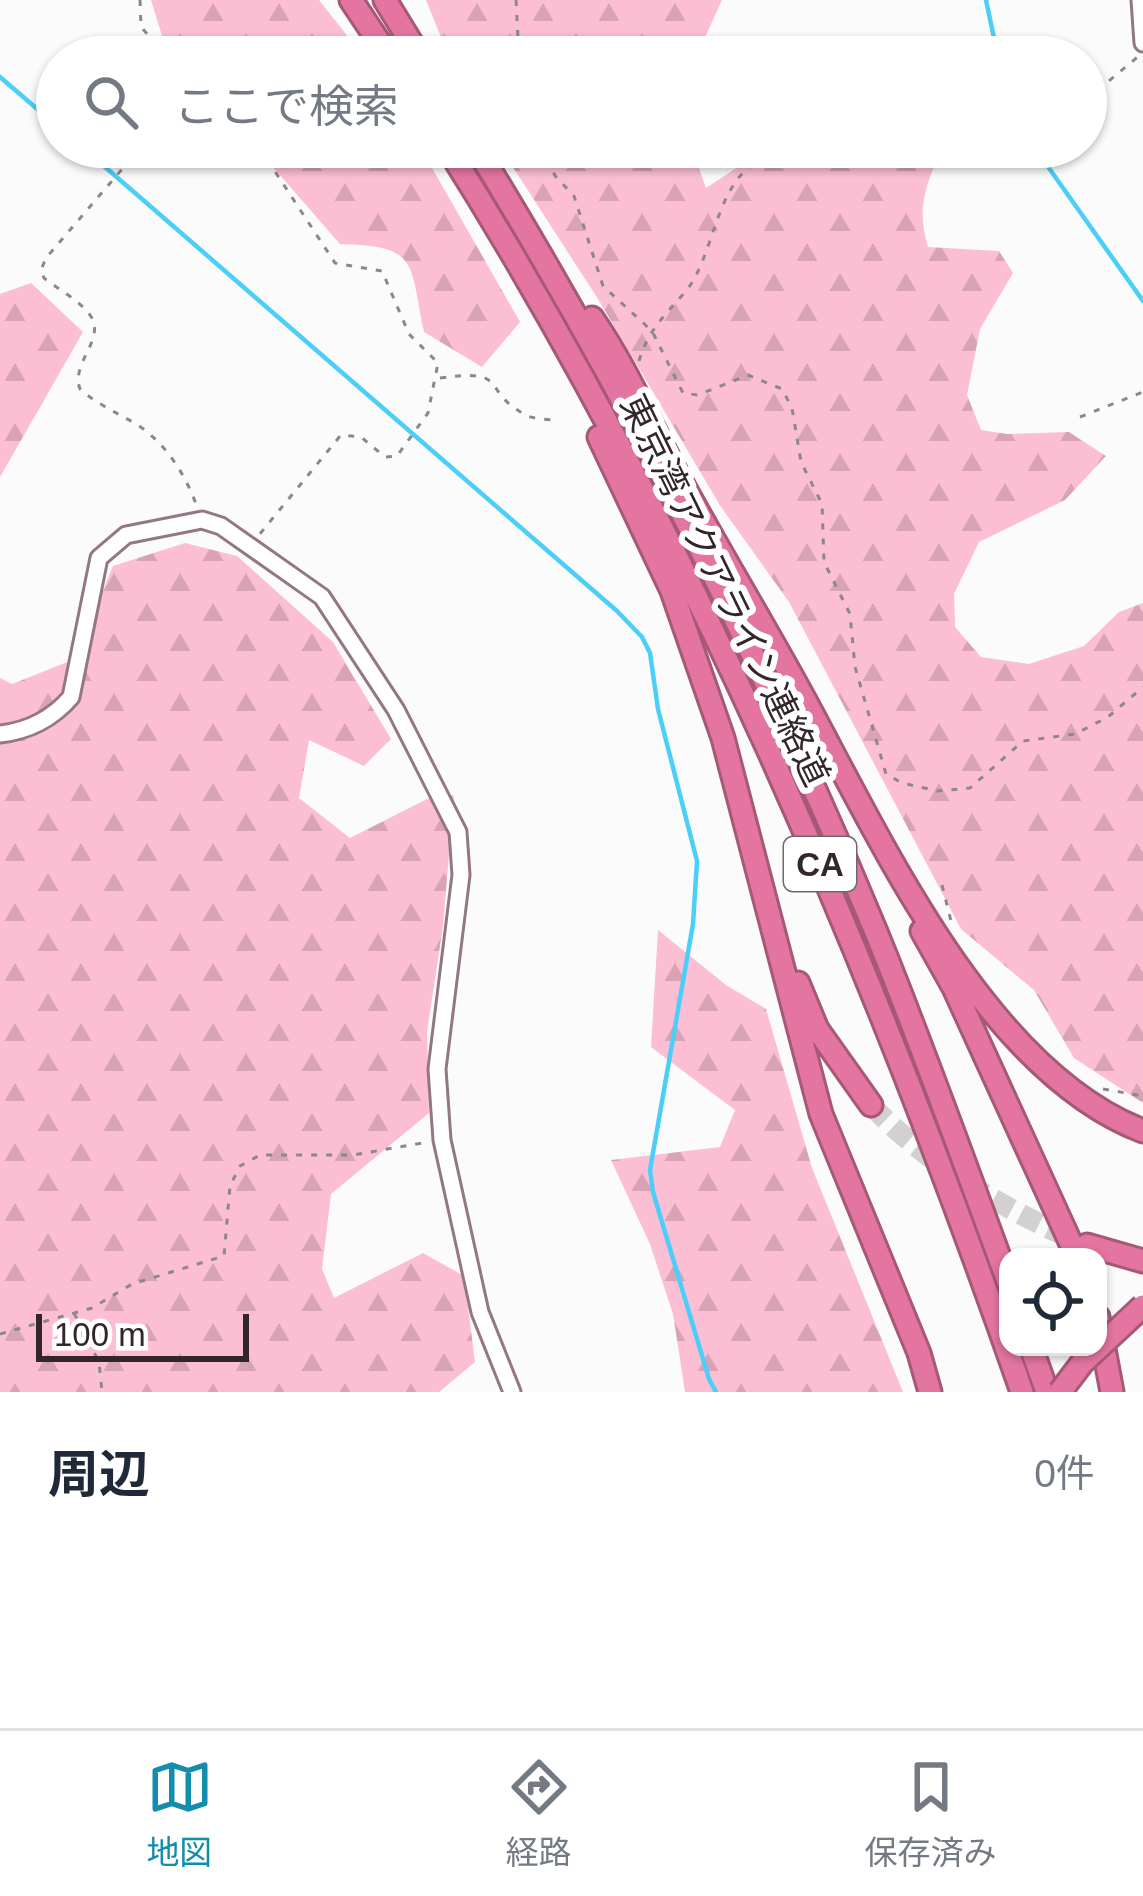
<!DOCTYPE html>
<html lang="ja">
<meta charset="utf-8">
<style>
:root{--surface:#fff;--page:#f6f6f7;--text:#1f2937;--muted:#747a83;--line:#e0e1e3;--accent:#138cae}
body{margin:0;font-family:Arial,"Noto Sans JP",sans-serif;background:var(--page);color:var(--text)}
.controls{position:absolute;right:36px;bottom:36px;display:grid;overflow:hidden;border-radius:24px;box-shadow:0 3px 9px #0004}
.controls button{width:108px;height:108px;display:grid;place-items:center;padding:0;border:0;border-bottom:3px solid var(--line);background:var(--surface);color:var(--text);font:60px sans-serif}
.scale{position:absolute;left:36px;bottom:30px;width:213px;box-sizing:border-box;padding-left:12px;border:6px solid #32262a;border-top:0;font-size:33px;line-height:42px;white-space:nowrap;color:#32262a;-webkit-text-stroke:9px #fff;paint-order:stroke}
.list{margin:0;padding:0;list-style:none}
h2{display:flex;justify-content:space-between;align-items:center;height:156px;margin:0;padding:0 48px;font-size:51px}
h2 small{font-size:39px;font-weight:400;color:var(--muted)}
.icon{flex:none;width:66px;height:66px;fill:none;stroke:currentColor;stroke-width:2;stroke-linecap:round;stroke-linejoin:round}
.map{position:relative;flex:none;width:1143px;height:1392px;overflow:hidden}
.search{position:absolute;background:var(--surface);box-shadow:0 3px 9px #0004;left:36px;right:36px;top:36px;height:132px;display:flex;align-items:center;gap:30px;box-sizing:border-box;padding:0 42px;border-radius:66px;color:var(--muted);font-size:45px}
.sheet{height:336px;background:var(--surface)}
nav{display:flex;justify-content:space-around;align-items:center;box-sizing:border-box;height:168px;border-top:3px solid var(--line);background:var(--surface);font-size:33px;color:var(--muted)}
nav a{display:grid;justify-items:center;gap:6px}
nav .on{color:var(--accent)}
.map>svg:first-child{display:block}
</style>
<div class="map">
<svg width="1143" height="1392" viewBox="0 0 1143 1392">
<defs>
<pattern id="forest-firs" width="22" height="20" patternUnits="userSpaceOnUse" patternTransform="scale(3)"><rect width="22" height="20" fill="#fbbed3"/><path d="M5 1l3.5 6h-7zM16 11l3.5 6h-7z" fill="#d8a3b5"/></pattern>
</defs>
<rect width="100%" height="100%" fill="#fbfbfb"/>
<path fill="url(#forest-firs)" d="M151,0H319L364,57H296L292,38L163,39Z
M426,0H722L696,57H449Z
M270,147H420L520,322L482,367L424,332C409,262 420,246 340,244L265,158Z
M500,147H691L706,188L768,147H921L939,155C924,189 917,211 928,247L999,251L1013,273L980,329L967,395L981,430L1007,434L1069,432L1106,456L1065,500L979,542L954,594L955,627L981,657L1029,664L1084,646L1119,612L1143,603V1103L1074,1058L1034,990L961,929L789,602L721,507L598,299Z
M31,283L83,332L0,477V294Z
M185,543L237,556L333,642L391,739L364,766L309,740L299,798L350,838L427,799L454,795L443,926L427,1032L429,1113L331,1194L322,1269L334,1298L423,1253L464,1276L475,1362L439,1392H0V678L12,684L75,659L113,566Z
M658,930L726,985L766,1009L812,1168L903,1392H685L673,1314L650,1244L611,1160L720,1147L735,1110L651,1047Z"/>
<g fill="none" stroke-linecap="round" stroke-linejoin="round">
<path stroke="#4bcff9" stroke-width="4.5" d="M986,0L998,57
M0,77L57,126
M82,147L617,611L642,637L650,653L658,709L697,861L693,924L650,1170L653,1192L709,1379L716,1392
M1034,147L1143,301"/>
<path stroke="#d3d0d1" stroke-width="21" stroke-dasharray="21 10" stroke-linecap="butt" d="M871,1105C927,1164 1001,1208 1075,1240"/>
<defs>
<path id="minor" d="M1140,0L1143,43
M0,734C28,731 53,718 71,697L99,558L126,535L202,520L221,526L322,597L396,710L458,832L461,875L437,1069L442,1140L480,1312L512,1392"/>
<path id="highway" d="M351,0L389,57
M385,0L420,57
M447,147C692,536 871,959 1022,1392
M476,147C630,398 764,660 876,932C923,1047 965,1165 1008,1281
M592,318C625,366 648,419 675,470C715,545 760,618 801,693C879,836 984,1070 1143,1131
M599,437L672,591L723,738L821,1114L919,1353L930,1392
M922,931L954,988L1077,1257
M798,983L817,1029L871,1105
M1087,1245L1143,1261
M1098,1317L1112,1392
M1031,1347L1047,1392"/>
</defs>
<use href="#minor" stroke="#937881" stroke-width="21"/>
<use href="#highway" stroke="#a55977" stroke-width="27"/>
<path stroke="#8e8789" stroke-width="3" stroke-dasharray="6 9" stroke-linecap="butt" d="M140,0L141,27L168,57
M516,0L519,57
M1086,100L1140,55
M141,147L46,258L41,270L44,278C58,289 80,301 90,315C107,339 70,363 80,389C98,405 116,412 136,424C165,442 186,475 197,507
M259,147L335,263L382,271L409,334L438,363L428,413L397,456L385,457L361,437L341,435L259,535
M538,147L556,177L574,196L603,286L652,331L683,393L698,395L748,375L782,389L792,408L801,462L822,504L824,562L850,614L855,667L886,774L902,783L938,791L970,788L1023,741L1075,734L1108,717L1143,687
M816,147H846
M639,361C648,330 666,314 686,291C713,258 715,191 752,165C762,157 775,155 786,147
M440,378C511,368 480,390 524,414C531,419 545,419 553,420
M1080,417L1143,392
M942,885L951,921
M1103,1089L1143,1096
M74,1313L99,1362L102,1392
M0,1334L92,1308L132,1284L224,1256L230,1186L240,1166L260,1155H353L428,1142"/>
<use href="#minor" stroke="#fff" stroke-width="15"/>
<use href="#highway" stroke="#e375a0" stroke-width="21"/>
<defs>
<path id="highway-bridge" d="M1060,1392L1082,1363L1143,1306"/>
</defs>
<use href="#highway-bridge" stroke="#a55977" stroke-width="27" stroke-linecap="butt"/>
<use href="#highway-bridge" stroke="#e375a0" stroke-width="21"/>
</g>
<g text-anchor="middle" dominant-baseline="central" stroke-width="12" stroke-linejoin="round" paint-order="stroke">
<rect fill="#fff" stroke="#70676a" stroke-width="3" x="784" y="837" width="72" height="54" rx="9"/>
<g font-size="33" font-weight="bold" fill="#32262a">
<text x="820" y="864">CA</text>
</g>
<g font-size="36" fill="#32262a" stroke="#fff">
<text transform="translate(725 590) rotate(64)">東京湾アクアライン連絡道</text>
</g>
</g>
</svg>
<div class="controls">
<button><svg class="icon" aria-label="locate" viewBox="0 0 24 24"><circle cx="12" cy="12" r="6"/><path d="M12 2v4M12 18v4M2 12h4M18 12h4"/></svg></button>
</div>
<div class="scale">100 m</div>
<div class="search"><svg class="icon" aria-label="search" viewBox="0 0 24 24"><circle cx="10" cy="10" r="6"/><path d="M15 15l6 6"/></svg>ここで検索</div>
</div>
<section class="sheet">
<h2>周辺<small>0件</small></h2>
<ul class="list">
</ul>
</section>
<nav>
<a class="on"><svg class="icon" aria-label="map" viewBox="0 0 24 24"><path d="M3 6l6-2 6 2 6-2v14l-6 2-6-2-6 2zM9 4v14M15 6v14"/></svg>地図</a>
<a><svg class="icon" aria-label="directions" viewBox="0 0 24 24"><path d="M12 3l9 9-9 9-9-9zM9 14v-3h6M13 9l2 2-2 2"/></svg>経路</a>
<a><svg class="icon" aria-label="saved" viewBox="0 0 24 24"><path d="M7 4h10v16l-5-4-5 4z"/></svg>保存済み</a>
</nav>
